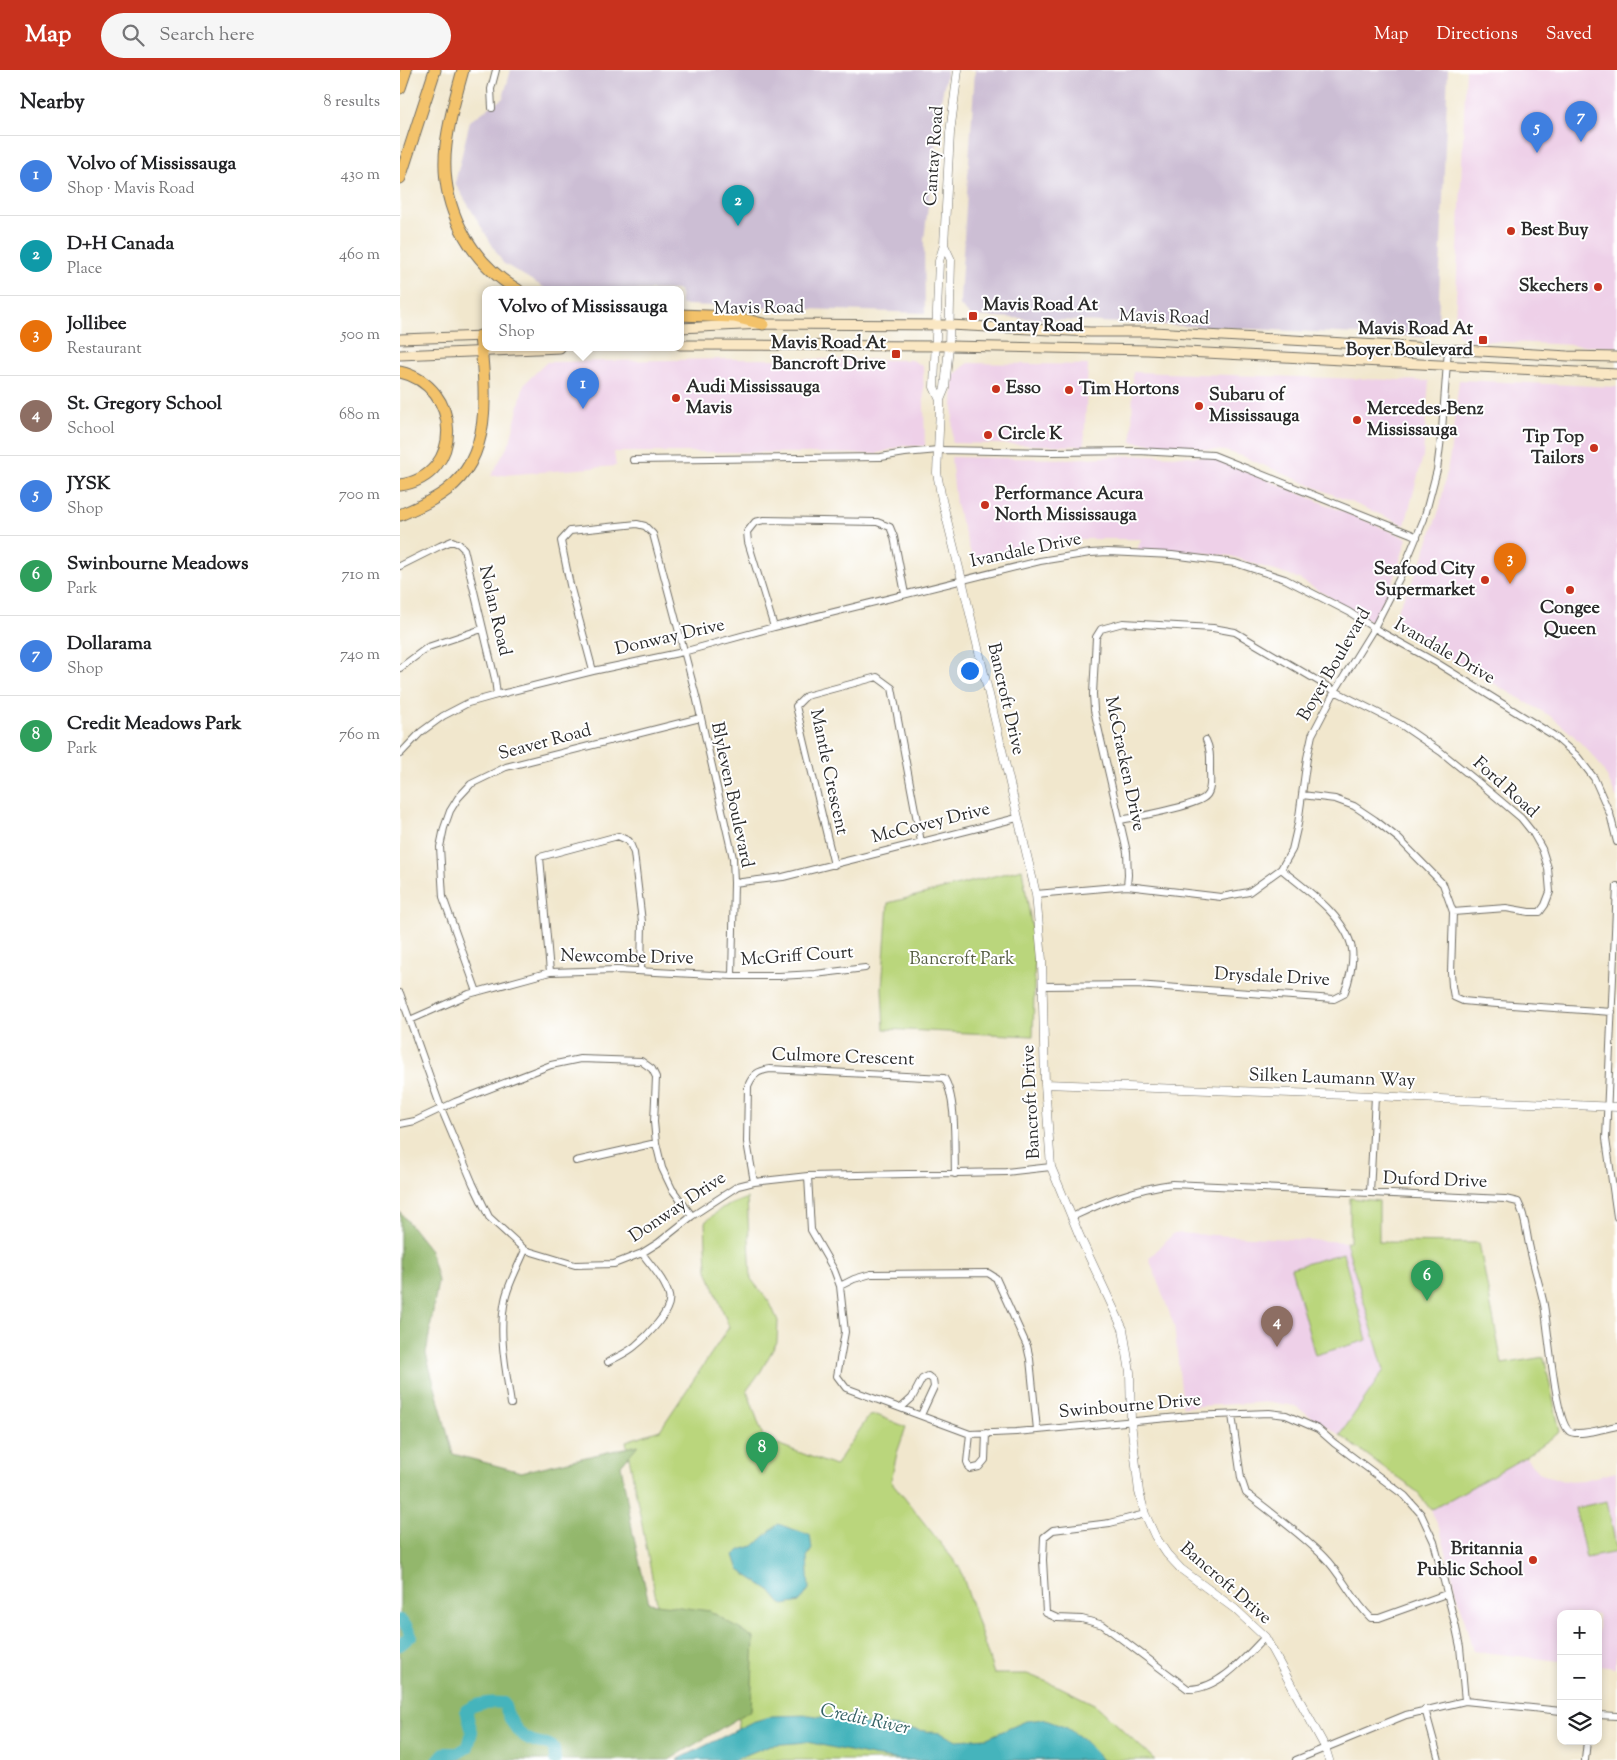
<!DOCTYPE html>
<meta charset="utf-8">
<style>
:root{--surface:#fff;--page:#f6f6f6;--text:#202124;--muted:#757577;--line:#e0e0e0;--accent:#c8321e}
body{margin:0;font-family:"Sorts Mill Goudy",serif;background:var(--page);color:var(--text)}
.controls{position:absolute;right:15px;bottom:15px;display:grid;overflow:hidden;border-radius:10px;box-shadow:0 2px 8px #0003}
.controls button{width:45px;height:45px;display:grid;place-items:center;padding:0;border:0;border-bottom:1px solid var(--line);background:var(--surface);color:var(--text);font:25px sans-serif}
.you{position:absolute;left:569px;top:600px;width:18px;height:18px;margin:-12px;border:4px solid #fff;border-radius:50%;background:#1a73e8;box-shadow:0 0 0 8px #1a73e833}
.badge{display:grid;place-items:center;width:32px;height:32px;border-radius:50%;background:var(--accent);color:#fff;font-size:16px;font-weight:700}
.pin{position:absolute;translate:-50% -41px;filter:drop-shadow(0 1px 2px #0008)}
.pin::after{content:'';position:absolute;top:26px;width:18px;height:15px;background:inherit;clip-path:polygon(0 0,100% 0,50% 100%)}
.popup{position:absolute;left:82px;top:216px;width:202px;height:65px;box-sizing:border-box;display:grid;place-content:center;border-radius:10px;background:var(--surface);filter:drop-shadow(0 1px 4px #0005);font-size:16px;white-space:nowrap;color:var(--muted)}
.popup b{font-size:19px;color:var(--text)}
.popup::after{content:'';position:absolute;left:50%;top:100%;margin-left:-10px;border:10px solid transparent;border-top-color:var(--surface)}
.list{margin:0;padding:0;list-style:none}
h2{display:flex;justify-content:space-between;align-items:center;height:65px;margin:0;padding:0 20px;font-size:21px}
h2 small{font-size:16px;font-weight:400;color:var(--muted)}
.list li{display:grid;grid-template-columns:32px 1fr auto;gap:15px;align-items:center;box-sizing:border-box;height:80px;padding:0 20px;border-top:1px solid var(--line)}
.list b{display:block;font-size:19px;white-space:nowrap}
.list p{margin:0;font-size:16px;white-space:nowrap;color:var(--muted)}
.list em{font-size:16px;font-style:normal;color:var(--muted)}
.icon{flex:none;width:28px;height:28px;fill:none;stroke:currentColor;stroke-width:2;stroke-linecap:round;stroke-linejoin:round}
.map{position:relative;flex:none;width:1217px;height:1690px;overflow:hidden}
header{display:flex;align-items:center;gap:30px;box-sizing:border-box;height:70px;padding:0 25px;background:var(--accent);color:#fff}
header strong{font-size:24px}
nav{display:flex;gap:28px;margin-inline-start:auto;font-size:18px}
.search{width:350px;height:45px;background:var(--page);display:flex;align-items:center;gap:12px;box-sizing:border-box;padding:0 18px;border-radius:28px;color:var(--muted);font-size:19px}
main{display:flex}
aside{flex:1;background:var(--surface)}
.map>svg:first-child{display:block}
</style>
<header>
<strong>Map</strong>
<div class="search"><svg class="icon" aria-label="search" viewBox="0 0 24 24"><circle cx="10" cy="10" r="6"/><path d="M15 15l6 6"/></svg>Search here</div>
<nav><a>Map</a><a>Directions</a><a>Saved</a></nav>
</header>
<main>
<aside>
<h2>Nearby<small>8 results</small></h2>
<ul class="list">
<li><span class="badge" style="background:#3f7fe0">1</span><div><b>Volvo of Mississauga</b><p>Shop · Mavis Road</p></div><em>430 m</em></li>
<li><span class="badge" style="background:#0f9aa8">2</span><div><b>D+H Canada</b><p>Place</p></div><em>460 m</em></li>
<li><span class="badge" style="background:#e8710a">3</span><div><b>Jollibee</b><p>Restaurant</p></div><em>500 m</em></li>
<li><span class="badge" style="background:#8d6e63">4</span><div><b>St. Gregory School</b><p>School</p></div><em>680 m</em></li>
<li><span class="badge" style="background:#3f7fe0">5</span><div><b>JYSK</b><p>Shop</p></div><em>700 m</em></li>
<li><span class="badge" style="background:#2e9e5b">6</span><div><b>Swinbourne Meadows</b><p>Park</p></div><em>710 m</em></li>
<li><span class="badge" style="background:#3f7fe0">7</span><div><b>Dollarama</b><p>Shop</p></div><em>740 m</em></li>
<li><span class="badge" style="background:#2e9e5b">8</span><div><b>Credit Meadows Park</b><p>Park</p></div><em>760 m</em></li>
</ul>
</aside>
<div class="map">
<svg width="1217" height="1690" viewBox="0 0 1217 1690">
<rect width="100%" height="100%" fill="#fff"/>
<filter id="ink" filterUnits="userSpaceOnUse"><feTurbulence type="fractalNoise" baseFrequency=".02" numOctaves="2"/><feDisplacementMap in="SourceGraphic" scale="10" xChannelSelector="R" yChannelSelector="G"/><feConvolveMatrix kernelMatrix="1 2 1 2 8 2 1 2 1" color-interpolation-filters="sRGB"/></filter>
<filter id="wash" filterUnits="userSpaceOnUse"><feTurbulence type="fractalNoise" baseFrequency=".0096" numOctaves="4" result="noise"/><feDisplacementMap in="SourceGraphic" scale="20" xChannelSelector="R" yChannelSelector="G"/><feGaussianBlur stdDeviation="1.12" result="paint"/><feColorMatrix in="noise" values="0 0 0 0 0 0 0 0 0 0 0 0 0 0 0 0 0 1.4 0 .05"/><feComposite in="paint" operator="in"/></filter>
<g filter="url(#wash)">
<rect width="100%" height="100%" fill="#f1e7cd"/>
<path fill="#eed0e8" d="M1066,0H1217V277L1065,270L1059,265L1055,250Z
M329,289L512,290L523,296L525,376H503L475,384L328,382H214L216,396L91,406L110,372L124,314L147,292Z
M568,293L688,295L684,376L552,373L554,305Z
M733,302L1029,311L1023,386L1005,455L842,386L825,381L732,372Z
M1059,310L1217,317V729L1206,705L1196,689L1172,664L1152,647L990,554L1020,496L1040,437L1050,385Z
M744,385L812,387L1007,468L995,507L972,552L899,509L831,486L786,481H737L741,469H674L574,493L556,435L551,387L667,389Z
M774,1163L946,1172L984,1300L940,1365L895,1336L871,1332L783,1337L774,1255L749,1188Z
M1125,1387L1141,1404L1164,1411L1183,1410L1216,1402V1598L1198,1596V1544H1161V1591L1073,1581L1040,1460L1031,1440Z"/>
<path fill="#ccbed4" d="M111,0H547L540,36L524,170L525,243L286,235H281L280,220H148L103,193L55,113L70,51L103,28Z
M575,0H1048L1038,253L1024,267L571,246L560,236V228Z"/>
<path fill="#bad67c" stroke="#728054" d="M622,799L635,877L633,966L484,959L482,918L488,833Z
M347,1128L351,1209L370,1233L378,1251L377,1272L361,1301L347,1320L364,1369L435,1396L469,1346L477,1345L506,1357L497,1383L491,1411L560,1498L594,1604H627L660,1617L696,1635L755,1690H335L340,1629L259,1544L226,1371L260,1360L329,1257L307,1200L305,1152L322,1138Z
M950,1128L979,1131V1172L1079,1173L1102,1294L1144,1287L1160,1362L1125,1387L1031,1440L1016,1421L940,1365L984,1300L946,1172L950,1171Z
M943,1183L967,1270L915,1285L891,1198Z
M1207,1431L1217,1482L1186,1488L1175,1438Z"/>
<path fill="#93b76c" stroke="#5f714c" d="M0,1142L30,1180L38,1211L26,1284L53,1384L121,1402L238,1375L221,1395L233,1464L249,1533L310,1541L354,1568L351,1640L269,1690H0Z"/>
<path fill="#44b4bc" stroke="#387074" d="M378,1454L410,1465L412,1479L407,1487L409,1519L400,1532L384,1535L380,1533L371,1521L339,1500L334,1485L342,1479L354,1476Z
M410,1645L478,1656H490L540,1663L557,1670L587,1668L626,1651L643,1649L667,1658L683,1669L702,1690H502L472,1686L407,1672L370,1675L334,1690H277L352,1652L372,1646Z"/>
<g fill="none" stroke-linecap="round" stroke-linejoin="round">
<path stroke="#44b4bc" stroke-width="12" d="M0,1550L7,1557L11,1566L0,1575
M38,1690L44,1683H58L68,1677L72,1662L66,1640C79,1632 90,1632 104,1633C109,1651 118,1667 136,1672C145,1675 146,1671 154,1678L155,1690"/>
</g>
</g>
<g filter="url(#ink)">
<g fill="none" stroke-linecap="round" stroke-linejoin="round">
<defs>
<path id="minor" d="M92,38L91,19L96,0
M233,390L481,387L505,383L538,380L652,382L738,381L813,385L1011,464L1017,467
M0,496L40,476L52,471L59,474L64,479L95,609L97,625
M374,557L348,472L347,462L355,452L364,450L477,452L490,457L494,467L505,524
M0,598L28,577L82,559
M193,601L170,515L161,471L170,461L237,454L245,456L253,464L296,626L333,788L334,813L332,906
M0,684L21,662L43,646L68,633L97,625L193,601L283,582L374,557L640,491L690,483L708,482L772,485L835,493L885,509L949,542L974,558L1037,593L1153,665L1177,686L1194,708L1210,744L1217,772
M902,725L935,729L954,736L975,750L999,769L1043,814L1053,842L1051,902L1052,916L1054,927L1063,931L1084,933L1212,942
M721,750C735,747 798,736 806,726C812,720 810,708 810,700C810,689 811,680 806,670
M434,795L396,636L406,626L477,607L492,618L521,772
M334,813L383,807L617,748
M727,816L728,805L727,782L694,640L693,624L696,567L701,559L723,553L813,558L835,562L935,621L1000,654L1041,682L1083,716L1121,748L1133,763L1142,779L1148,798L1150,822L1145,835L1140,842H1129L1106,838L1053,842
M1217,816L1206,1069L1217,1147
M636,824L727,816L821,827L849,822L881,799L892,780L898,754L907,688L912,665L935,621L974,558L999,509L1024,449L1037,400L1042,360L1048,279
M150,902L140,787L218,766L229,771L234,783L242,852L241,901
M644,916L736,915L934,929L944,924C949,912 954,892 952,879C946,846 905,819 881,799
M77,922L43,827L40,777L44,758L50,741L58,728L71,714L106,697L300,648
M0,923L41,1038L73,1114L89,1147L125,1180L175,1195L214,1194L242,1183L258,1173L292,1146L338,1116L354,1112L408,1106L606,1102L651,1097
M10,950L69,924L150,902L217,900L332,906H379L415,904L465,898
M0,1054L15,1051L55,1032L151,995L180,989L241,991L252,999L256,1007L254,1052L256,1073L262,1098L272,1119L292,1146
M176,1091L256,1073
M408,1106L411,1160L434,1200L440,1216L445,1262L437,1306L446,1318L570,1364L616,1362L790,1346L869,1343L886,1345L918,1359L934,1373L1005,1426L1021,1444L1034,1472L1056,1558L1060,1577L1065,1631
M354,1112L347,1072L348,1016C353,1004 358,1001 370,999L544,1008C557,1028 554,1078 555,1104
M970,1123L975,1026
M672,1147C706,1131 734,1119 772,1114L1105,1129L1118,1132C1126,1147 1126,1163 1130,1179C1134,1198 1140,1216 1144,1235C1148,1256 1155,1350 1169,1361C1177,1367 1206,1358 1217,1356
M440,1216L454,1209L471,1204L588,1203L596,1208L627,1276L630,1289L637,1360
M208,1292C217,1287 227,1283 235,1276C246,1267 273,1241 269,1226C265,1210 251,1196 242,1183
M111,1334C106,1300 98,1264 105,1230C108,1214 119,1195 125,1180
M501,1338L512,1328L522,1309L528,1306L533,1310L534,1317L521,1345
M832,1345L841,1408L846,1423C871,1442 902,1465 924,1487C942,1505 952,1530 971,1548H979L1046,1524
M570,1364L567,1392L570,1399L579,1397L585,1390L586,1363
M745,1444L710,1453L653,1460L644,1467L643,1490L646,1543L657,1548L682,1549L703,1555L788,1619C818,1620 845,1588 865,1567
M1025,1639L1039,1690
M1198,1645L1217,1646
M896,1690L1006,1645L1065,1631L1161,1641
M1185,1690L1187,1671"/>
<path id="tertiary" d="M558,0L550,63L544,175L539,191L534,317L540,330V339L537,403L542,430L562,510L636,824L642,890L645,1014L651,1097L680,1167L723,1259L730,1302L731,1352L739,1422L745,1444L755,1466L767,1484L781,1499L835,1539L865,1567L925,1677L929,1690
M540,330L545,318L549,276L551,190L544,175
M645,1014L975,1026L1217,1037"/>
<path id="secondary" d="M280,258L363,254L549,255L690,262H754L1168,286L1217,287
M0,269L85,266
M280,275L549,276L748,280L1217,304
M0,285L160,278"/>
<path id="motorway" d="M63,0C56,25 49,49 46,75C39,133 67,190 118,220
M0,18L6,0
M0,108L35,0
M280,245L334,247L363,254
M0,302C62,316 65,406 0,415
M0,445C16,438 33,431 47,420C94,385 85,318 80,266"/>
</defs>
<use href="#minor" stroke="#706d64" stroke-width="8"/>
<use href="#tertiary" stroke="#706d64" stroke-width="9"/>
<use href="#secondary" stroke="#706d64" stroke-width="11"/>
<use href="#motorway" stroke="#706d64" stroke-width="13"/>
<use href="#minor" stroke="#fff" stroke-width="6"/>
<use href="#tertiary" stroke="#fff" stroke-width="8"/>
<use href="#secondary" stroke="#fae7c3" stroke-width="9"/>
<use href="#motorway" stroke="#f3c26a" stroke-width="11"/>
</g>
</g>
<g fill="#c8321e" stroke="#fff" stroke-width="2">
<circle cx="1111" cy="161" r="5"/>
<circle cx="1198" cy="217" r="5"/>
<rect x="568" y="241" width="10" height="10" rx="2.5"/>
<rect x="1078" y="265" width="10" height="10" rx="2.5"/>
<rect x="491" y="279" width="10" height="10" rx="2.5"/>
<circle cx="596" cy="319" r="5"/>
<circle cx="669" cy="320" r="5"/>
<circle cx="276" cy="328" r="5"/>
<circle cx="799" cy="336" r="5"/>
<circle cx="957" cy="350" r="5"/>
<circle cx="588" cy="365" r="5"/>
<circle cx="1194" cy="378" r="5"/>
<circle cx="585" cy="435" r="5"/>
<circle cx="1085" cy="510" r="5"/>
<circle cx="1170" cy="520" r="5"/>
<circle cx="1133" cy="1490" r="5"/>
</g>
<g text-anchor="middle" dominant-baseline="central" stroke-width="4" stroke-linejoin="round" paint-order="stroke">
<g font-size="18" fill="#2b2b2b" stroke="#fff">
<text transform="translate(535 86) rotate(-86)">Cantay Road</text>
<text transform="translate(359 239) rotate(-1)">Mavis Road</text>
<text transform="translate(764 248) rotate(2)">Mavis Road</text>
<text transform="translate(626 481) rotate(-12)">Ivandale Drive</text>
<text transform="translate(94 541) rotate(77)">Nolan Road</text>
<text transform="translate(270 568) rotate(-13)">Donway Drive</text>
<text transform="translate(1044 582) rotate(30)">Ivandale Drive</text>
<text transform="translate(935 595) rotate(-60)">Boyer Boulevard</text>
<text transform="translate(605 629) rotate(77)">Bancroft Drive</text>
<text transform="translate(145 673) rotate(-15)">Seaver Road</text>
<text transform="translate(724 694) rotate(78)">McCracken Drive</text>
<text transform="translate(428 702) rotate(78)">Mantle Crescent</text>
<text transform="translate(1105 718) rotate(42)">Ford Road</text>
<text transform="translate(331 725) rotate(78)">Blyleven Boulevard</text>
<text transform="translate(531 754) rotate(-14)">McCovey Drive</text>
<text transform="translate(397 887) rotate(-4)">McGriff Court</text>
<text transform="translate(227 888) rotate(1)">Newcombe Drive</text>
<text transform="translate(872 908) rotate(3)">Drysdale Drive</text>
<text transform="translate(443 988) rotate(2)">Culmore Crescent</text>
<text transform="translate(932 1009) rotate(2)">Silken Laumann Way</text>
<text transform="translate(632 1032) rotate(-93)">Bancroft Drive</text>
<text transform="translate(1035 1111) rotate(2)">Duford Drive</text>
<text transform="translate(278 1138) rotate(-34)">Donway Drive</text>
<text transform="translate(730 1337) rotate(-5)">Swinbourne Drive</text>
<text transform="translate(825 1514) rotate(41)">Bancroft Drive</text>
</g>
<g font-size="18" font-weight="bold" fill="#2b2b2b" stroke="#fff" text-anchor="start">
<text x="1121" y="161">Best Buy</text>
<text x="1188" y="217" text-anchor="end">Skechers</text>
<text x="583" y="236">Mavis Road At<tspan x="583" dy="21">Cantay Road</tspan></text>
<text x="1073" y="260" text-anchor="end">Mavis Road At<tspan x="1073" dy="21">Boyer Boulevard</tspan></text>
<text x="486" y="274" text-anchor="end">Mavis Road At<tspan x="486" dy="21">Bancroft Drive</tspan></text>
<text x="286" y="318">Audi Mississauga<tspan x="286" dy="21">Mavis</tspan></text>
<text x="606" y="319">Esso</text>
<text x="679" y="320">Tim Hortons</text>
<text x="809" y="326">Subaru of<tspan x="809" dy="21">Mississauga</tspan></text>
<text x="967" y="340">Mercedes-Benz<tspan x="967" dy="21">Mississauga</tspan></text>
<text x="598" y="365">Circle K</text>
<text x="1184" y="368" text-anchor="end">Tip Top<tspan x="1184" dy="21">Tailors</tspan></text>
<text x="595" y="425">Performance Acura<tspan x="595" dy="21">North Mississauga</tspan></text>
<text x="1075" y="500" text-anchor="end">Seafood City<tspan x="1075" dy="21">Supermarket</tspan></text>
<text x="1170" y="539" text-anchor="middle">Congee<tspan x="1170" dy="21">Queen</tspan></text>
<text x="1123" y="1480" text-anchor="end">Britannia<tspan x="1123" dy="21">Public School</tspan></text>
</g>
<g font-size="18" fill="#565e43" stroke="#fff">
<text x="562" y="890">Bancroft Park</text>
</g>
<g font-size="19" font-style="italic" fill="#356265" stroke="#fff">
<text transform="translate(465 1650) rotate(12)">Credit River</text>
</g>
</g>
</svg>
<div class="controls">
<button>+</button>
<button>−</button>
<button><svg class="icon" aria-label="layers" viewBox="0 0 24 24"><path d="M12 4l9 5-9 5-9-5zM3 14l9 5 9-5"/></svg></button>
</div>
<div class="you"></div>
<div class="pin badge" style="left:183px;top:339px;background:#3f7fe0">1</div>
<div class="popup"><b>Volvo of Mississauga</b>Shop</div>
<div class="pin badge" style="left:338px;top:156px;background:#0f9aa8">2</div>
<div class="pin badge" style="left:1110px;top:514px;background:#e8710a">3</div>
<div class="pin badge" style="left:877px;top:1277px;background:#8d6e63">4</div>
<div class="pin badge" style="left:1137px;top:83px;background:#3f7fe0">5</div>
<div class="pin badge" style="left:1027px;top:1231px;background:#2e9e5b">6</div>
<div class="pin badge" style="left:1181px;top:72px;background:#3f7fe0">7</div>
<div class="pin badge" style="left:362px;top:1403px;background:#2e9e5b">8</div>
</div>
</main>
